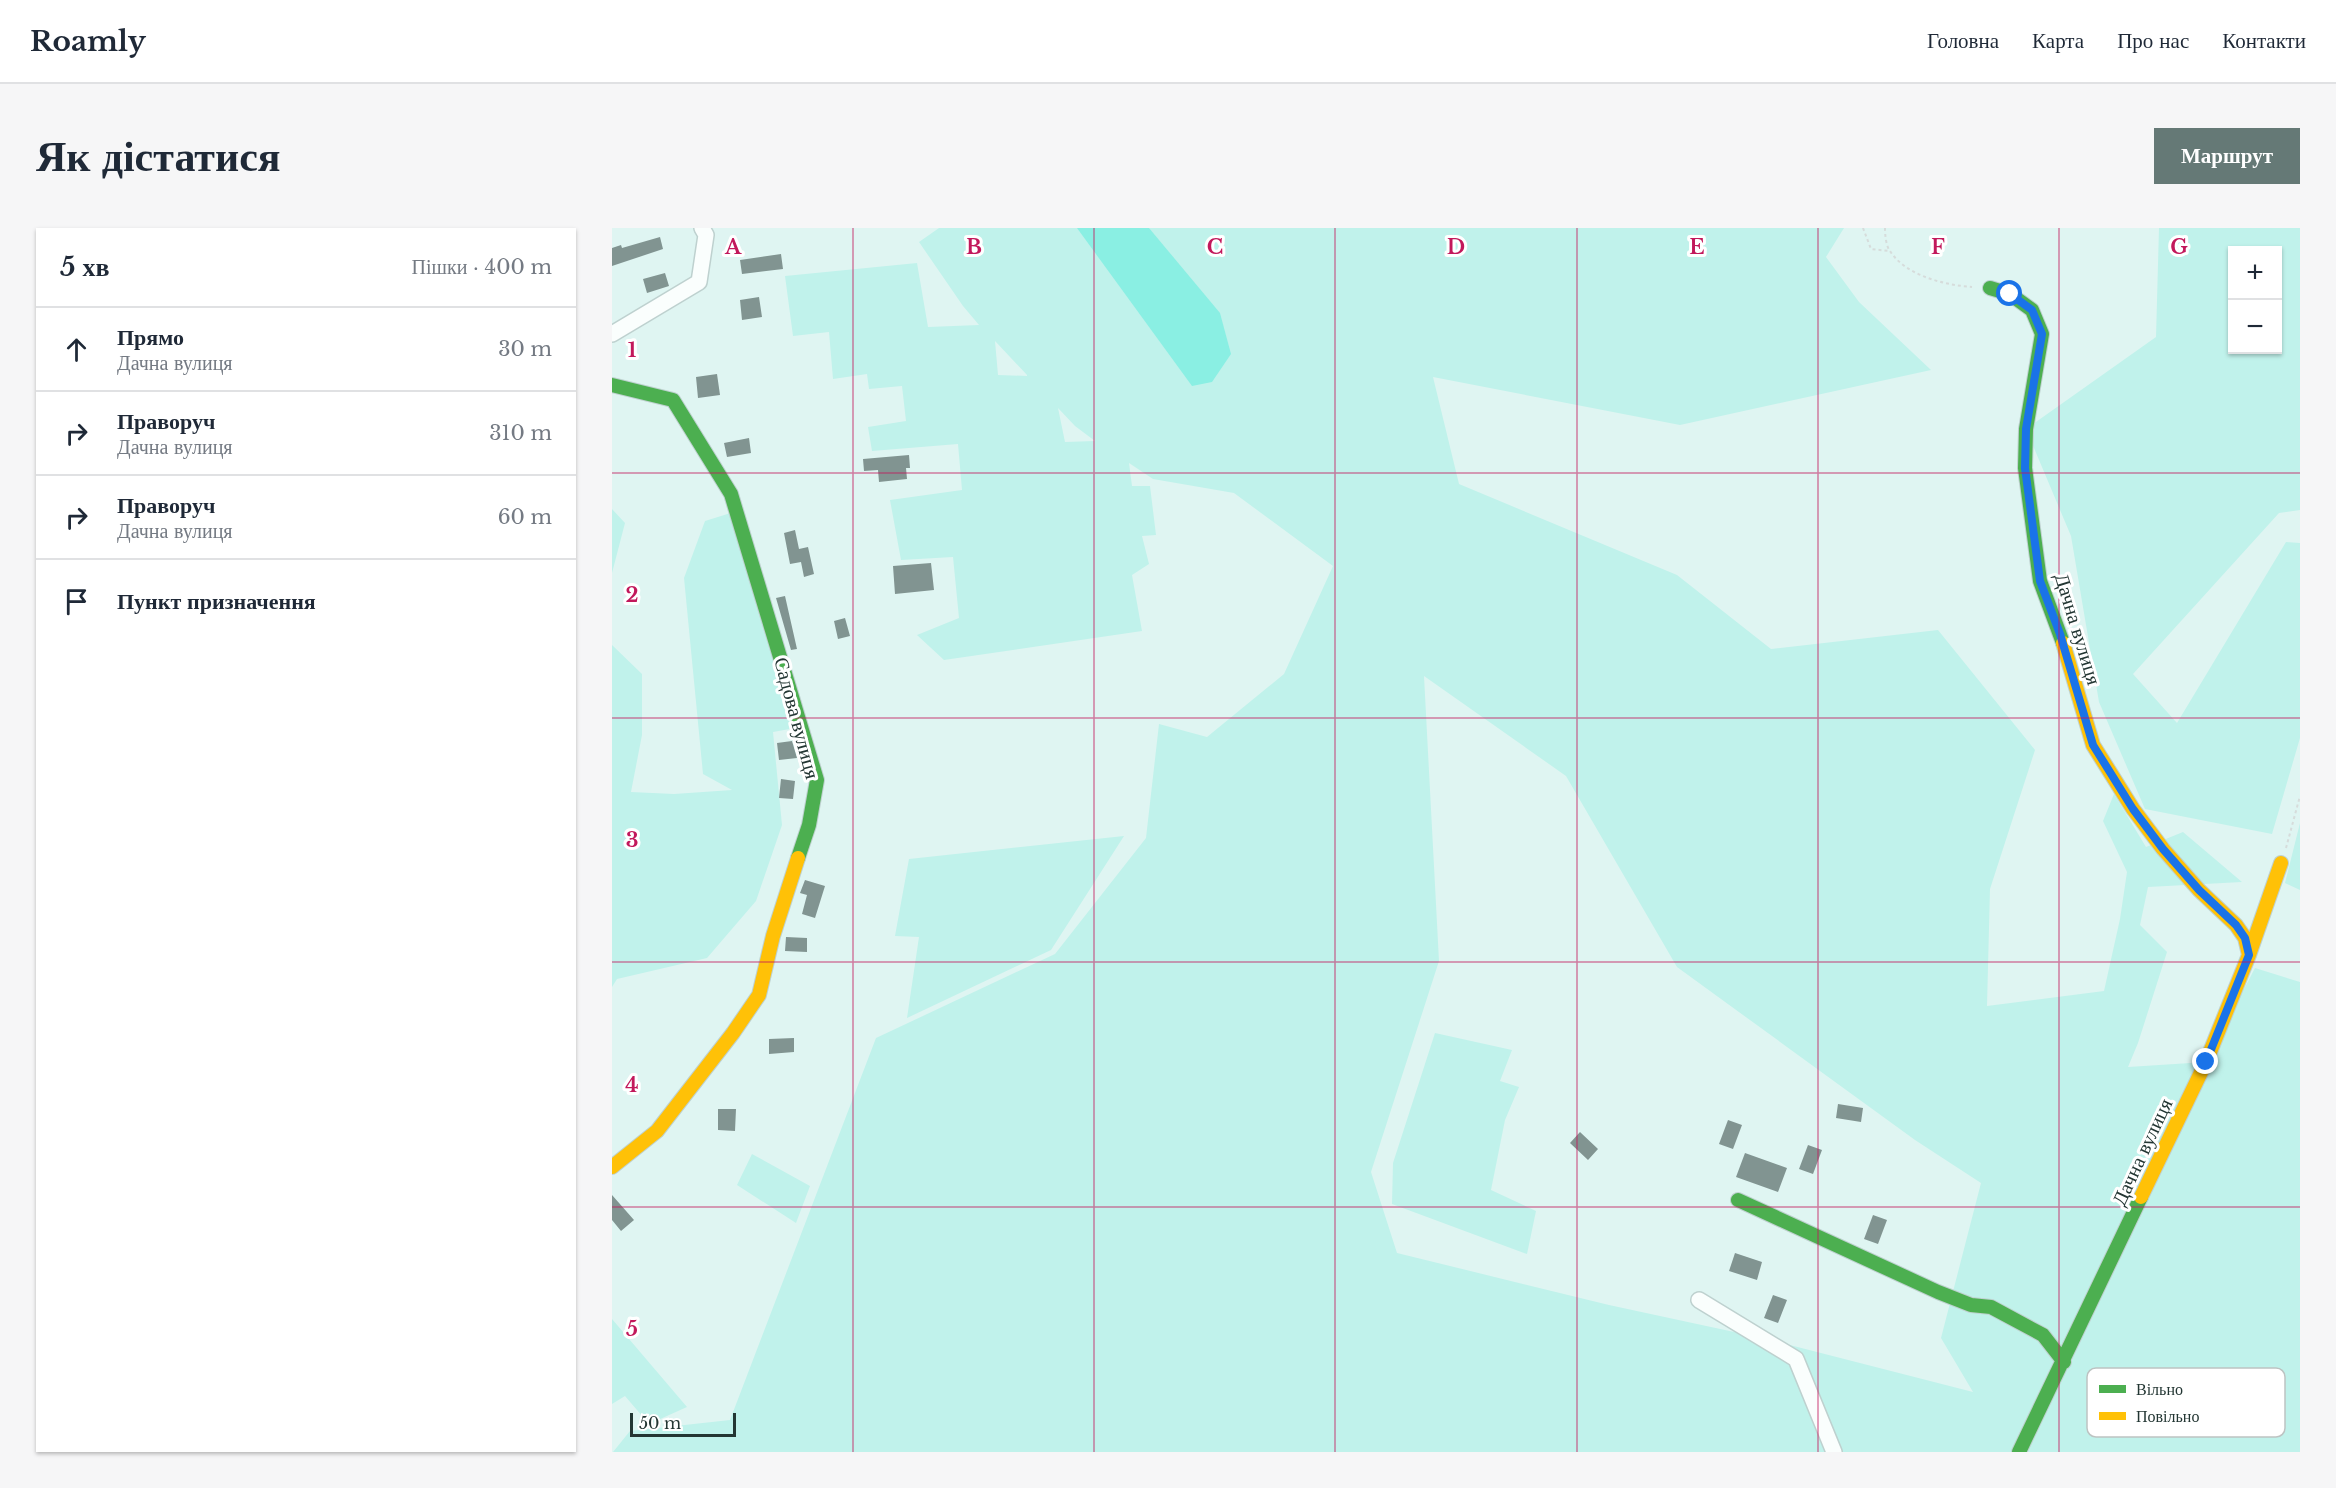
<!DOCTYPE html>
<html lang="uk">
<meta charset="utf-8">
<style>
:root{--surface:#fff;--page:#f6f6f7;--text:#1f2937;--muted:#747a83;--line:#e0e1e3;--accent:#657976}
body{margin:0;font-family:"Libre Baskerville",serif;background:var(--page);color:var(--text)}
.controls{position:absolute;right:18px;top:18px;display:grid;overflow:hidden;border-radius:0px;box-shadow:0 2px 4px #0004}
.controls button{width:54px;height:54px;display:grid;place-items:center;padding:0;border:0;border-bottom:2px solid var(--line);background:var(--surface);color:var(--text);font:30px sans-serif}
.scale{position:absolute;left:18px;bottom:15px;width:106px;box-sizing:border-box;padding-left:6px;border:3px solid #233633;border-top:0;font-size:16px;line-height:21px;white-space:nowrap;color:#233633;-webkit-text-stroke:4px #fff;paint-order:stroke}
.stop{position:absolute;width:18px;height:18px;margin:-14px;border:4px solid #1a73e8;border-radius:50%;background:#fff}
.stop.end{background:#1a73e8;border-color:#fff;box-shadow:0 2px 6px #0008}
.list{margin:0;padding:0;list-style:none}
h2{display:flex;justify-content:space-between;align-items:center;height:78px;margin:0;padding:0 24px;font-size:26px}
h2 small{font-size:20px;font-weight:400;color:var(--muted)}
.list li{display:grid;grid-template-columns:39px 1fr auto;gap:18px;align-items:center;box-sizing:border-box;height:84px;padding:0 24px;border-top:2px solid var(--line)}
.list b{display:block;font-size:22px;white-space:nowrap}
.list p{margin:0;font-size:20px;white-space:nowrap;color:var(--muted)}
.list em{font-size:20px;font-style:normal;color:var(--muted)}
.icon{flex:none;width:33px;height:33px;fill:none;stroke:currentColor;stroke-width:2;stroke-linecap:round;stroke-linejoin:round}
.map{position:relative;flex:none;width:1688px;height:1224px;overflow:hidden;border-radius:0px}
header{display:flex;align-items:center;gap:36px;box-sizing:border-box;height:84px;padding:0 30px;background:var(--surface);border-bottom:2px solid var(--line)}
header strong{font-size:28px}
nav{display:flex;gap:33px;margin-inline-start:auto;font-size:21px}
.intro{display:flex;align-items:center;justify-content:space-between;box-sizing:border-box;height:144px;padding:0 36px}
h1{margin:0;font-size:42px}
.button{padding:15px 27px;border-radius:0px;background:var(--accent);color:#fff;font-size:21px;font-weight:700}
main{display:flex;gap:36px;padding:0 36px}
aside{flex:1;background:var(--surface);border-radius:0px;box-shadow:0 2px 4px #0004}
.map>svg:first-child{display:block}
</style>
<header>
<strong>Roamly</strong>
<nav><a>Головна</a><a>Карта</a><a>Про нас</a><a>Контакти</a></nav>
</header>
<div class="intro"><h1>Як дістатися</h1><a class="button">Маршрут</a></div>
<main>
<aside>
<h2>5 хв<small>Пішки · 400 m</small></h2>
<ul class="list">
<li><svg class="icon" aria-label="ahead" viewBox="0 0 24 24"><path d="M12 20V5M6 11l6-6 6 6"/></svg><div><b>Прямо</b><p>Дачна вулиця</p></div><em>30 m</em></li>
<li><svg class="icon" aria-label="right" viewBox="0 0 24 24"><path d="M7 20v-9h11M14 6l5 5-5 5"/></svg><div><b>Праворуч</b><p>Дачна вулиця</p></div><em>310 m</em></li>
<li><svg class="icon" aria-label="right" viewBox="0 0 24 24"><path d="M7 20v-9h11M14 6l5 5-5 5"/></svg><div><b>Праворуч</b><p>Дачна вулиця</p></div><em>60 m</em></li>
<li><svg class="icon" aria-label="arrive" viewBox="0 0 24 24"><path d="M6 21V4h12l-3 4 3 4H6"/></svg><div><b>Пункт призначення</b></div></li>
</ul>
</aside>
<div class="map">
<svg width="1688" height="1224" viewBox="0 0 1688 1224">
<rect width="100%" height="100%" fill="#dff5f2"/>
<path fill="#c0f2eb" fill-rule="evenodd" d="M327,0H1232L1214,29L1247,74L1319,142L1068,197L821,149L847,256L1065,347L1159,421L1326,402L1423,522L1378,661L1375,778L1492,763L1508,691L1515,644L1491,593L1502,566L1534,619L1571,604L1630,654L1536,659L1528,697L1555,724L1526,815L1516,839L1594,834L1643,740L1688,754V1224H1L18,1203L118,1192L264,810L443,726L534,610L547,496L595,509L672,446L721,338L622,265L541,251L517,235L520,258H538L544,307L530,308L537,336L520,347L530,403L332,432L305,407L347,390L341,329L289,332L278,272L350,262L346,216L260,223L256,199L294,193L290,158L257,161L255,146L221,151L217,104L181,108L173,48L305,35L316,99L367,97L351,78L307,14ZM383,113L415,147V148L386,147ZM446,180L463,198L483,213L453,214ZM812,448L954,548L1065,739L1303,912L1369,955L1329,1110L1361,1164L1150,1110L997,1077L785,1025L759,944L827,733Z
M1547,0H1688V282L1667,285L1521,446L1565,495L1674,314L1688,315V510L1660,606L1533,581L1487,474L1459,308L1414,201L1544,109ZM1620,22H1666V122H1620Z
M0,281L13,295L0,345Z
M125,283L183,500L161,504L170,597L144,673L95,730L5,751L0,759V417L30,446V507L19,564L62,566L120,562L91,546L72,350L93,293Z
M1688,595V662L1673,655Z
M512,608L439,722L295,790L307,709L283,708L297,631Z
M823,805L900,822L888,853L907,859L893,892L879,962L924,983L915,1026L780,976L781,935Z
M140,926L198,958L184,995L125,957Z
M0,1091L75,1179L37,1196L13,1168L0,1176Z"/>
<path fill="#8aefe3" d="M465,0H537L608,85L619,126L600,154L580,158Z"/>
<path fill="#819491" d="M48,9L51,21L0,38V20L9,17L10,20Z
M169,26L171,41L130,46L128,32Z
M53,45L57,58L35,65L31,51Z
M147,69L150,89L130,92L128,72Z
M105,146L108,167L86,170L84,149Z
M137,210L139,225L115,229L112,215Z
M297,227L298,240H294L295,251L267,254L266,242L252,243L251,231Z
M183,302L187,321L196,319L202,346L192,349L189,334L178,336L172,305Z
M319,335L322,362L283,366L281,338Z
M173,368L185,421L179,422L164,370Z
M233,390L238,408L226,411L222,393Z
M180,513L185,530L167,532L165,515Z
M169,551L183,553L181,571L167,570Z
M193,652L213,658L203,690L190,686L195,667L188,665Z
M174,709L195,710V724L173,723Z
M182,810V824L157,826V811Z
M1226,876L1251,880L1249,894L1224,890Z
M106,881H124L123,903L106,902Z
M1116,892L1130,897L1121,921L1107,916Z
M968,904L986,921L976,932L958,915Z
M1196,917L1210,922L1201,946L1187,941Z
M1133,925L1175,940L1166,964L1124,949Z
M0,967L22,992L9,1003L0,992Z
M1261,987L1275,992L1266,1016L1252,1011Z
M1123,1025L1150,1034L1145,1052L1117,1043Z
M1161,1067L1175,1072L1166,1095L1152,1090Z"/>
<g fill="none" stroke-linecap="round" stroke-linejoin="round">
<defs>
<path id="street" d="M0,106L87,54L94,7L90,0
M1087,1072L1184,1131L1222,1224"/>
<path id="fast" d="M1378,60L1398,66L1420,82L1430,106L1414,201L1413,240L1428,353L1451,415
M0,157L61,172L119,266L205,552L197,597L186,630
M1126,972L1326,1064L1359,1077L1379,1079L1431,1107L1452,1134
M1407,1224L1529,969"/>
<path id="slow" d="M1451,415L1481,517L1521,581L1551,621L1587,662L1624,697L1633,710L1637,727
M0,939L45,903L121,805L147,767L161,708L186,630
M1529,969L1594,834L1637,727L1669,635"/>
</defs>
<use href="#street" stroke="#bed1cf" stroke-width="18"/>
<use href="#fast" stroke="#bed1cf" stroke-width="16"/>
<use href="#slow" stroke="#bed1cf" stroke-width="16"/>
<path stroke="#d6dcdb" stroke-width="2" stroke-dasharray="3 3" stroke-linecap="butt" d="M1251,0L1259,21L1277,23
M1273,0C1273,7 1274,18 1278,23C1294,48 1333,57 1360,59
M1674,620L1688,568"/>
<use href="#street" stroke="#fafefd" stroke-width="15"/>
<use href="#fast" stroke="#4caf50" stroke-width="14"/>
<use href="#slow" stroke="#ffc107" stroke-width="14"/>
</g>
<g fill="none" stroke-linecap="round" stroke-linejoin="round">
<path stroke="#1a73e8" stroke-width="8" d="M1398,66L1420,82L1430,106L1414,201L1413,240L1428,353L1448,406L1481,517L1521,581L1551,621L1587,662L1624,697L1633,710L1637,727L1594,834"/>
</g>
<path fill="none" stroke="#c2185b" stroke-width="1.5" stroke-opacity="0.55" d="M241,0V1224M482,0V1224M723,0V1224M965,0V1224M1206,0V1224M1447,0V1224M0,245H1688M0,490H1688M0,734H1688M0,979H1688"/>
<g text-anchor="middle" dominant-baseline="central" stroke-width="6" stroke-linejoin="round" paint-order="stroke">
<g font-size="20" fill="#233633" stroke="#fff">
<text transform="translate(1466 401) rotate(73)">Дачна вулиця</text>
<text transform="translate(185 490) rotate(75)">Садова вулиця</text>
<text transform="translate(1530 924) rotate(-65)">Дачна вулиця</text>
</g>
</g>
<rect x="1475" y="1140" width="198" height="69" rx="9" fill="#fff" stroke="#bdc3c2" stroke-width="1.5"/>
<rect x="1487" y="1157" width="27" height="8" fill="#4caf50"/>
<rect x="1487" y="1184" width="27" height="8" fill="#ffc107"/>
<g font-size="16" fill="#233633">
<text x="1524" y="1167">Вільно</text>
<text x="1524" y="1194">Повільно</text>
</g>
<g font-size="20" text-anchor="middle" font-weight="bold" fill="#c2185b" stroke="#fff" stroke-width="6" stroke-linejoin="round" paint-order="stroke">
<text x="121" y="26">A</text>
<text x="362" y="26">B</text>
<text x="603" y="26">C</text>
<text x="844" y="26">D</text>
<text x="1085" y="26">E</text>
<text x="1326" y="26">F</text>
<text x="1567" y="26">G</text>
<text x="20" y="129">1</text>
<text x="20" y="374">2</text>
<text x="20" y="619">3</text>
<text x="20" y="864">4</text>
<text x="20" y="1108">5</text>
</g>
</svg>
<div class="controls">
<button>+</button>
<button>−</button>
</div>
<div class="scale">50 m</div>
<div class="stop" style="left:1398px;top:66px"></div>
<div class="stop end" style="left:1594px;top:834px"></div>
</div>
</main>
